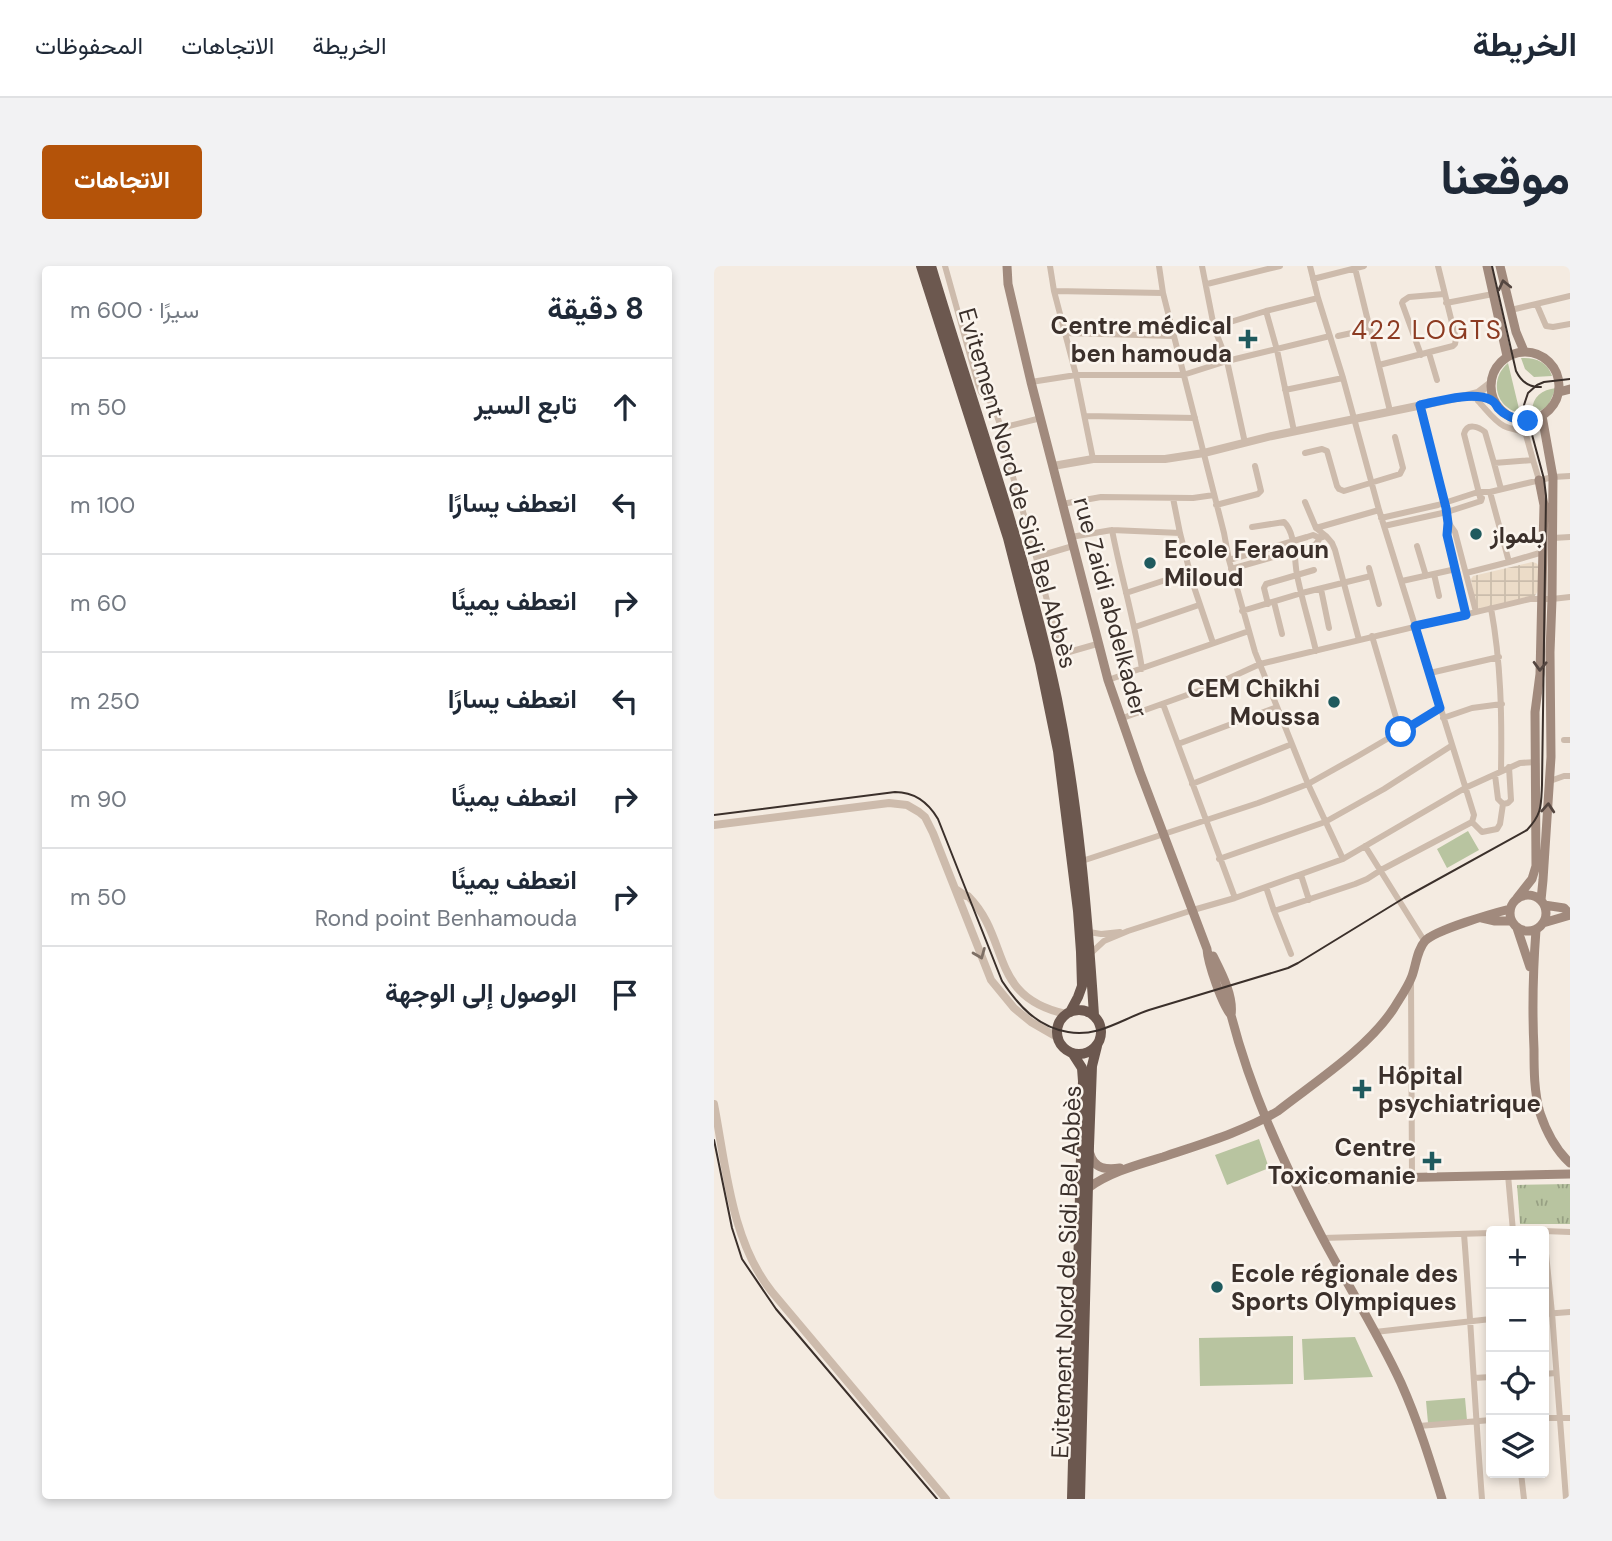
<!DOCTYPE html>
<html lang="ar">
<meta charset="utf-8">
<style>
:root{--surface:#fff;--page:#f2f2f3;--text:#1f2937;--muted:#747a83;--line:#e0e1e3;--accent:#b45309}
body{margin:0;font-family:"DM Sans",Vazirmatn,sans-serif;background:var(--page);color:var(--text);direction:rtl}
.controls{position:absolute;right:21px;bottom:21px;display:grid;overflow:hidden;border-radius:7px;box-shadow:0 4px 10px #0003}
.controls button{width:63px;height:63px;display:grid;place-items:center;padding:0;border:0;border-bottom:2px solid var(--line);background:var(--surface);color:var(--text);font:35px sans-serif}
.stop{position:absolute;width:21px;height:21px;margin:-16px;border:5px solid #1a73e8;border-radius:50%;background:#fff}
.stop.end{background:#1a73e8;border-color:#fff;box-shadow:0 2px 7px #0008}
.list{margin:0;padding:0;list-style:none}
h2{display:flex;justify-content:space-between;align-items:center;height:91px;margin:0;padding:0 28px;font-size:30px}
h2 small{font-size:23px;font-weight:400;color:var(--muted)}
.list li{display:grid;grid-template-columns:46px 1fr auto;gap:21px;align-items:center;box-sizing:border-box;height:98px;padding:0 28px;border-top:2px solid var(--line)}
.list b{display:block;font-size:26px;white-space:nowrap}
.list p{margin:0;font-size:23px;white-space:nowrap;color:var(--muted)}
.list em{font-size:23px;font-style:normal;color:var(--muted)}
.icon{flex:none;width:38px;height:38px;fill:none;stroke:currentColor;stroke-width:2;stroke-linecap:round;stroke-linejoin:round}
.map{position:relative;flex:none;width:856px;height:1233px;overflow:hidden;direction:ltr;border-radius:7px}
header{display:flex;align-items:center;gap:42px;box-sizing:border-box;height:98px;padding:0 35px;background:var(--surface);border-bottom:2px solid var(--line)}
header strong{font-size:33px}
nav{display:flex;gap:38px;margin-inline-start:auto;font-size:24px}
.intro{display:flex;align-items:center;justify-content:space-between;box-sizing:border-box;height:168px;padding:0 42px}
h1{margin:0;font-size:49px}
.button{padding:18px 32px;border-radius:7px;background:var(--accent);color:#fff;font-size:24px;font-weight:700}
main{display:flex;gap:42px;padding:0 42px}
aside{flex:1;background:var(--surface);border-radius:7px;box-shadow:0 4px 10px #0003}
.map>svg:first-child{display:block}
</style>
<header>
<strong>الخريطة</strong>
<nav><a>الخريطة</a><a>الاتجاهات</a><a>المحفوظات</a></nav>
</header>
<div class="intro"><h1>موقعنا</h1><a class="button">الاتجاهات</a></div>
<main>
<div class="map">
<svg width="856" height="1233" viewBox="0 0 856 1233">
<defs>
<pattern id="park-tufts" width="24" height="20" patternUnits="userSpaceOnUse" patternTransform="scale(1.75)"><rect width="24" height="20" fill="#b8c4a0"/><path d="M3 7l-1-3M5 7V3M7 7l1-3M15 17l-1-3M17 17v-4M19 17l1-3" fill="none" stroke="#97a083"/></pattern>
<pattern id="plaza-grid" width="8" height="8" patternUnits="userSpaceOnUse" patternTransform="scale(1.75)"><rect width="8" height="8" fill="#ecdcc8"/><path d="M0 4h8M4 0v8" fill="none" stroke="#cbbdac"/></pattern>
</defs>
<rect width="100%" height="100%" fill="#f4ebe1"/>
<path fill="#b8c4a0" d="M807,92C821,91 834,96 838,110L820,111L811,103Z
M794,97L806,147C781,142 775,113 794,97Z
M842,122L834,140L819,149C816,133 826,124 842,122Z
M754,565L765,584L733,602L723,583Z
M545,873L555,902L513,919L501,889Z
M579,1070V1118L486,1120L485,1072Z
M641,1071L659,1111L590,1114L588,1073Z
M751,1132L753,1154L714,1157L712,1135Z"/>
<path fill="url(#park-tufts)" d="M856,918V958H806L803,919Z"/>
<path fill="url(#plaza-grid)" d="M818,296L822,297L824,299V325L820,331L765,343L762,341L757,313L759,310Z"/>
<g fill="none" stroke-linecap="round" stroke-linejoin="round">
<path stroke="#cdbbac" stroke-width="6" d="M231,0L264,118L267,126L280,140L287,162
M336,0L340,25L362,109L379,193
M445,0L449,27L510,267L515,294L541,386L594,518L629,593
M488,0L500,61L513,95L531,177
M596,0L604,32L629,112L665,244L760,549L758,556L768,566L783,563L786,558L789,538
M641,2L676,145
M599,13L650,0
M493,18L566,0
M340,25L449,27
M732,37L779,28
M823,39L832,60L839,61L856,58
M797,44L856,30
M552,45L563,84L580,165
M500,61L552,45L604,32
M352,67L460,70
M624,70L656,63
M715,87L723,114
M707,89L688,37L689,35L695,31L730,28
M665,99L739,80L741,78L742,73L724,0
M317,116L362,109H469L513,95L616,70
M571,124L629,112
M763,131L764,135C772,143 780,155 790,160C798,164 806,163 812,169L819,194
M706,139L732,241L734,256L733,269L752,349
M371,150L481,152
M327,152L287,162L289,176L322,291L346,386L348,388L383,378
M591,187L608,183L613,185L623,220L625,223L630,225L686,208L689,202L681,171
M780,197L787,223
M776,226L795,296
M459,232L466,267L478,315L499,377
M767,235L750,168C753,156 765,161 771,166L780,197L819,194L825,214
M591,236L602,262L612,270
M348,238L387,231L479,232L500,229
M502,239L544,228L547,225L541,200
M667,252L724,239L764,226H776L839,211L856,210
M734,256L741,266L762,346
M670,260L733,246L767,235L768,232
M538,261L570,256C582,267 580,294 583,309C588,334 596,359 602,385
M602,262L665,244
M398,264C407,311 421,356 428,403
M357,271L398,264L466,267
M839,272L856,271
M703,280L712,310
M322,291L359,280
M515,294L593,271L599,269L606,272L612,270L618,277L621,284L645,374
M655,302L665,338
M517,303L598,280L602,278L606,272
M752,307L795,296L829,286
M720,308L725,330
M688,315L742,303
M607,323L615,362
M412,327L476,306
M560,336L568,368
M554,338L550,322L552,318L600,304
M777,342C787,397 788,449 787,505
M528,345L588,327L657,310
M421,361L485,339
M658,370L686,465
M716,407L785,391
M394,414L535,365
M449,438L521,632
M729,452L758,442L788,438
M406,453L498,420L546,398L816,333H838L856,331
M850,474H856
M464,478L563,441
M781,509L784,533L789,538L794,537L797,534L795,501
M836,515L850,510H856
M478,518L578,478
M651,580L711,676
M505,593L611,556L670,523L737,480
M368,595L544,537L594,518L644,490L726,442
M587,609L595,634
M552,621L560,645L641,618L653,613L667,604L758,556
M560,645L577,688
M375,666L387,668L406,666
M376,688L390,675L414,665L479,644L521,632L629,593L751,522L806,497L822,496
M697,714L698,910
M794,909L799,965
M830,965L856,966
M750,968C757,1056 761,1145 768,1233
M830,968L838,1047L852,1233
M609,972L777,967
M830,1048L856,1046
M661,1066L777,1053
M830,1108L842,1107
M760,1112L777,1111
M830,1152H856
M705,1160L777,1154
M807,1207L810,1233"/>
<path stroke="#cdbbac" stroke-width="8" d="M758,131L771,132L781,136
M339,200L379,193H451L490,187L558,170L752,130L764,127L777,117
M0,559L175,537L193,539L205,546L211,551L219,567L277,714L300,742L317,756L343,771
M243,624L252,630H254C297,673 274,731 352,748
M0,838C12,900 17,975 58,1026L232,1233"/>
<path stroke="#a18a7d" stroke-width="9" d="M293,0L294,18L317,116L394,414L426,506L493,683C494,698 508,738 517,749C537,827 571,900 608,971C634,1020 664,1067 687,1117C704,1155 716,1194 728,1233
M773,0L793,90
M786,0L802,66L810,85
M777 120a34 34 0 1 1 68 0a34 34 0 1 1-68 0Z
M845,126L856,123
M796 647a18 18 0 1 1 36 0a18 18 0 1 1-36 0Z
M803,632L818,613L822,600L821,446L826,408L830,239L825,214
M827,634L829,614L837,491L836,386L838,333L839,211L828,150
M830,639L850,642L856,648
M768,652L781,655H797
M829,657L856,649
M803,662L816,701
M822,664C819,704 818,743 820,783C820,804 820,826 826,847C832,865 842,884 856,897
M499,690C507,706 520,730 517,749
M376,888C380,903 393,904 406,902
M579,914L856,908
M374,922C396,906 423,899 449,891C487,878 529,866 564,845C601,816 654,782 680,742C686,732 694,721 698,710C702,699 703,684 711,675C721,664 780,647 796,643"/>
<path stroke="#6c584f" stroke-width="10" d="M207,0L294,272L326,397L344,485L364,645L367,686L368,720L364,731L356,746
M217,0C260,144 312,286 343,433C364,537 373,643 380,749
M343 766a22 22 0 1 1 44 0a22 22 0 1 1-44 0Z
M358,1233L369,815L368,802L359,788
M366,1233L375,880L378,800L383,780"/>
<path stroke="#3b302b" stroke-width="2" d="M778,0L802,105C807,115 814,122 827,121
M0,549L181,526C201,526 214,536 224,553L288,715C304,739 323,761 354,766C383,772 408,753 435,744C482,730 528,716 574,702L584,697L690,632L813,564C828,548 827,540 828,519L832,230L830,213L810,139L814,127L823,119L830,116L856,113
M0,874L18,962L28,993L62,1043L223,1233"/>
</g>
<defs><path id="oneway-chevron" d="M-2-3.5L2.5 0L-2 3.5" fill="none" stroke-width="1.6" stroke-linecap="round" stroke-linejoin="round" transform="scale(1.75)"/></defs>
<g stroke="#544640">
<use href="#oneway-chevron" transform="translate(790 19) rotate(-103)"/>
<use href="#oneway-chevron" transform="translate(826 400) rotate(92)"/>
<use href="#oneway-chevron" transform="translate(834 542) rotate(-86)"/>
</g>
<use stroke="#7d6f65" href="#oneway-chevron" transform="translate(266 688) rotate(68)"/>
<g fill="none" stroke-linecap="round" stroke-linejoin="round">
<path stroke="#1a73e8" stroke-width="9" d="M687,466L726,442L701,360L752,349L733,269L734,257L732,242L706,139C725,135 759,125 777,134C782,137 781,137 784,142C792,151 802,154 814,155"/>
</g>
<g fill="#1f5a5e" stroke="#fbf5ee" stroke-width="2.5">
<path d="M530.5 62.5h7v7h7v7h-7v7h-7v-7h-7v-7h7z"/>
<circle cx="762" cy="268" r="7"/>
<circle cx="436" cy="297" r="7"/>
<circle cx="620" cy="436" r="7"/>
<path d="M644.5 812.5h7v7h7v7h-7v7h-7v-7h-7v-7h7z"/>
<path d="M714.5 884.5h7v7h7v7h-7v7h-7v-7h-7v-7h7z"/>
<circle cx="503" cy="1021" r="7"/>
</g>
<g text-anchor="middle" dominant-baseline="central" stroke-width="5" stroke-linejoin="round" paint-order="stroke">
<g font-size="24" font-weight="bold" fill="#3b302b" stroke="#fbf5ee" text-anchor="start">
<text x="518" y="59" text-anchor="end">Centre médical<tspan x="518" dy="28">ben hamouda</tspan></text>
<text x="776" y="268">بلمواز</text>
<text x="450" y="283">Ecole Feraoun<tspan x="450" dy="28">Miloud</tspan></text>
<text x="606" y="422" text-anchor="end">CEM Chikhi<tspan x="606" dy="28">Moussa</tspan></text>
<text x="664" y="809">Hôpital<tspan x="664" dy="28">psychiatrique</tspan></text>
<text x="702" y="881" text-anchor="end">Centre<tspan x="702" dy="28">Toxicomanie</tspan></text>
<text x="517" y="1007">Ecole régionale des<tspan x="517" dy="28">Sports Olympiques</tspan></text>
</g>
<g font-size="24" fill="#3b302b" stroke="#fbf5ee">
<text transform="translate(304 222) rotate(74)">Evitement Nord de Sidi Bel Abbès</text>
<text transform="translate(397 341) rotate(75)">rue Zaidi abdelkader</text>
<text transform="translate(352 1006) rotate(-88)">Evitement Nord de Sidi Bel Abbès</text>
</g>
<g font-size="26" letter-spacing="2" fill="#8c3b22" stroke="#fbf5ee">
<text x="713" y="64">422 LOGTS</text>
</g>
</g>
</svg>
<div class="controls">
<button>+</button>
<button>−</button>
<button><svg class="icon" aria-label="locate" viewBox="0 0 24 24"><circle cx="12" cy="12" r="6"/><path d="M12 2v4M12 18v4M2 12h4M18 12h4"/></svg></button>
<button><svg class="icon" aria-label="layers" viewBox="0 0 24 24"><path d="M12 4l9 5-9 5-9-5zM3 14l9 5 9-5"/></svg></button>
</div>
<div class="stop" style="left:687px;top:466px"></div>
<div class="stop end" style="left:814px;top:155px"></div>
</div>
<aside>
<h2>8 دقيقة<small>سيرًا · 600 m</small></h2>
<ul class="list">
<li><svg class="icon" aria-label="ahead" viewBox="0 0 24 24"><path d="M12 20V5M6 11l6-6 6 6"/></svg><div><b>تابع السير</b></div><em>50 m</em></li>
<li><svg class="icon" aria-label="left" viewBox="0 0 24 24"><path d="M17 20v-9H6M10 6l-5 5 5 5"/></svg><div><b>انعطف يسارًا</b></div><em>100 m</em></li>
<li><svg class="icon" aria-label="right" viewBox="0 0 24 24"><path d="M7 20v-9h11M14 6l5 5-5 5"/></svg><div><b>انعطف يمينًا</b></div><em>60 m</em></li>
<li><svg class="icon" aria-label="left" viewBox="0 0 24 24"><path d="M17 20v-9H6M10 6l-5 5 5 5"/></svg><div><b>انعطف يسارًا</b></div><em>250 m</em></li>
<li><svg class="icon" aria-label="right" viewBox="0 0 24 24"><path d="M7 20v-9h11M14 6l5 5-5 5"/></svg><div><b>انعطف يمينًا</b></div><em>90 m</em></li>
<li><svg class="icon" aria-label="right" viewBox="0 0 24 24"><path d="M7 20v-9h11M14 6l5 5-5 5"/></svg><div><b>انعطف يمينًا</b><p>Rond point Benhamouda</p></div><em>50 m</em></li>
<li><svg class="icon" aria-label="arrive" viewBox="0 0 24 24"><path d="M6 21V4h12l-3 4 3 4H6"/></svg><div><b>الوصول إلى الوجهة</b></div></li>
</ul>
</aside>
</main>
